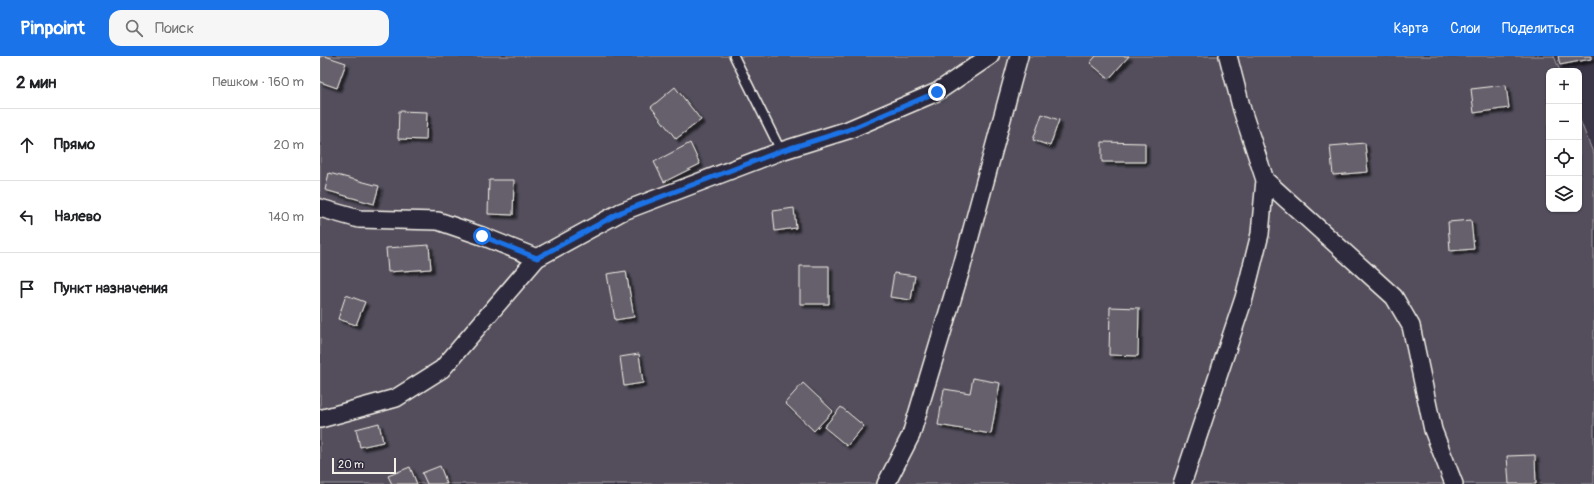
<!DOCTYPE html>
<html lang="ru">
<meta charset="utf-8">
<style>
:root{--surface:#fff;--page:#f6f6f6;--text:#202124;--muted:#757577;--line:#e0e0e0;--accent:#1a73e8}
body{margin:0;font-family:Pangolin,sans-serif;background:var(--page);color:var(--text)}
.controls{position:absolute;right:12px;top:12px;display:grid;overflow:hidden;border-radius:8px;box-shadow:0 1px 3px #0004}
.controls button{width:36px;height:36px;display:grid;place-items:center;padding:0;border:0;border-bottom:1px solid var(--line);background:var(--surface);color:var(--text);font:20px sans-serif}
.scale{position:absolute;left:12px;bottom:10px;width:64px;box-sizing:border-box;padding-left:4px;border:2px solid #f4f1e8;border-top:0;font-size:11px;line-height:14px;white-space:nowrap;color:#f4f1e8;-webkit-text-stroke:3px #2f2a3d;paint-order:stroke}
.stop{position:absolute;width:12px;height:12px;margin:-9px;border:3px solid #1a73e8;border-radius:50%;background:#fff}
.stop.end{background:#1a73e8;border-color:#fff;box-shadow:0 1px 4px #0008}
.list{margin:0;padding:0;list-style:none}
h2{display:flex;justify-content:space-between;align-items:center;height:52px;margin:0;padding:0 16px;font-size:17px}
h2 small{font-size:13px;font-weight:400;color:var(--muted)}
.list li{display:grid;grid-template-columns:26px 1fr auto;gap:12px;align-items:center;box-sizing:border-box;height:72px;padding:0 16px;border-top:1px solid var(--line)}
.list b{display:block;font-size:15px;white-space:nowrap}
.list em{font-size:13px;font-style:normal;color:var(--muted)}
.icon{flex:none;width:22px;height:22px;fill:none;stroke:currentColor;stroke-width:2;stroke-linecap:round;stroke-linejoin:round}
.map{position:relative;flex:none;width:1274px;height:428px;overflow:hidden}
header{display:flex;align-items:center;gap:24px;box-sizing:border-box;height:56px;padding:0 20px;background:var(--accent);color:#fff}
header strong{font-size:19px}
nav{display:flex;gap:22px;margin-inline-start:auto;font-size:14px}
.search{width:280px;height:36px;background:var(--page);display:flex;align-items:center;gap:10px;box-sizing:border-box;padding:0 14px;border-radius:12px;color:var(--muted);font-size:15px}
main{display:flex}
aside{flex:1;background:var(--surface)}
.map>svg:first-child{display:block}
</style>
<header>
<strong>Pinpoint</strong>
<div class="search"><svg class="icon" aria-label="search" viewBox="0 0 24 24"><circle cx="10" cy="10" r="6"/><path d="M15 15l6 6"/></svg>Поиск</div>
<nav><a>Карта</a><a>Слои</a><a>Поделиться</a></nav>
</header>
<main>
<aside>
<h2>2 мин<small>Пешком · 160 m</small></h2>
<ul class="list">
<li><svg class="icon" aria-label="ahead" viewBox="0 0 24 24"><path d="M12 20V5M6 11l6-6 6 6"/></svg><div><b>Прямо</b></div><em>20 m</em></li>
<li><svg class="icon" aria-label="left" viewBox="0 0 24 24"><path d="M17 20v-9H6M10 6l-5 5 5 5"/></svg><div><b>Налево</b></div><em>140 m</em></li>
<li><svg class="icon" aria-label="arrive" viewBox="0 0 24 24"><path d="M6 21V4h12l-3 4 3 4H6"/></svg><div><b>Пункт назначения</b></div></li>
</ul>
</aside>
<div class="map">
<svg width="1274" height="428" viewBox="0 0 1274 428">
<defs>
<filter id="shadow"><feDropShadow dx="3.5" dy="3.5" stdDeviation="1" flood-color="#0009"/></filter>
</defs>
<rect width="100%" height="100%" fill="#3b3647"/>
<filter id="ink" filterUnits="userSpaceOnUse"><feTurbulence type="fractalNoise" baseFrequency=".025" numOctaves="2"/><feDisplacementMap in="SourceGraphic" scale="8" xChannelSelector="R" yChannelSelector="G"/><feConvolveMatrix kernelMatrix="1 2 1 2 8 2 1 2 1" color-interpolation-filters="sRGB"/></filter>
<g filter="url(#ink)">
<path fill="#534e5c" stroke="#a4a0a2" d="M0,0H1234L1240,15H1229V153H1259V62L1274,99V428H0Z"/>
<path fill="#65616c" stroke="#f4f1e8" filter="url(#shadow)" d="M0,0H5L26,7L17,32L0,26Z
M776,0H809L789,23L770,7Z
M1238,0H1271V3L1240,9Z
M1186,29L1189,52L1154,57L1151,33Z
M355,31L381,64L356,83L331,51Z
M79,55L107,56L106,84L78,83Z
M722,58L739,64L730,90L713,84Z
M782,86L825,87V106H782Z
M370,87L380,108L344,126L334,106Z
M1045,87L1048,116L1013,119L1010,90Z
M9,117L59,130L54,148L5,134Z
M169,124H194L193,159L168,158Z
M474,152L476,172L455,175L453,155Z
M1151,164L1154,193L1130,195L1128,166Z
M109,189L111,213L68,216L66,192Z
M480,210H509V248H480Z
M306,215L314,261L295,264L287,218Z
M574,217L595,220L591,244L570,241Z
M26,239L45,246L36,269L18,263Z
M790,251L819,252L818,300L789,299Z
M319,298L323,327L304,330L300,301Z
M653,322L680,327L671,378L618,369L624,333L650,337Z
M483,327L513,355L494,375L465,347Z
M521,351L544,370L527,390L504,371Z
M59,367L63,386L40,391L36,373Z
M1215,399L1216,428H1189L1187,400Z
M120,410L127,428H107L102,417Z
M90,411L97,428H72L68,420Z"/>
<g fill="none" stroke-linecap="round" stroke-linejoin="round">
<defs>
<path id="lane" d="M414,0L461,95"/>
<path id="street" d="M908,0L922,54L945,124
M0,152L39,163L118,165L162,180L217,202
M0,363L76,342L122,313L217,202L301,156L461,95L528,74L617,36L670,0
M566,428L591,379L642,210L699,0
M862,428L924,242L940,178L945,124L1074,241L1091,270L1113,374L1134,428"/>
</defs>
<use href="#lane" stroke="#f4f1e8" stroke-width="11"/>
<use href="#street" stroke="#f4f1e8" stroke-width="20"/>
<use href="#lane" stroke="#2f2a3d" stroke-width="8"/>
<use href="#street" stroke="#2f2a3d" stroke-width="17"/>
</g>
</g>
<g fill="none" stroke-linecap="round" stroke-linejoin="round" filter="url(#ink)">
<path stroke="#1a73e8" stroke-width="5" d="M162,180L217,202L301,156L461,95L528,74L617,36"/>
</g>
</svg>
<div class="controls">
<button>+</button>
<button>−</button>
<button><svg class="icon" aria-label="locate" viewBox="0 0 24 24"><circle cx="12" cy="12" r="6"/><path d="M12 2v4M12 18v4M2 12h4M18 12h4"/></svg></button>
<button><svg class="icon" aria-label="layers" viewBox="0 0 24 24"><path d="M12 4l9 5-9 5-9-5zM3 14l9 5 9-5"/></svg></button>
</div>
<div class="scale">20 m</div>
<div class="stop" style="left:162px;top:180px"></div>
<div class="stop end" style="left:617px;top:36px"></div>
</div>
</main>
